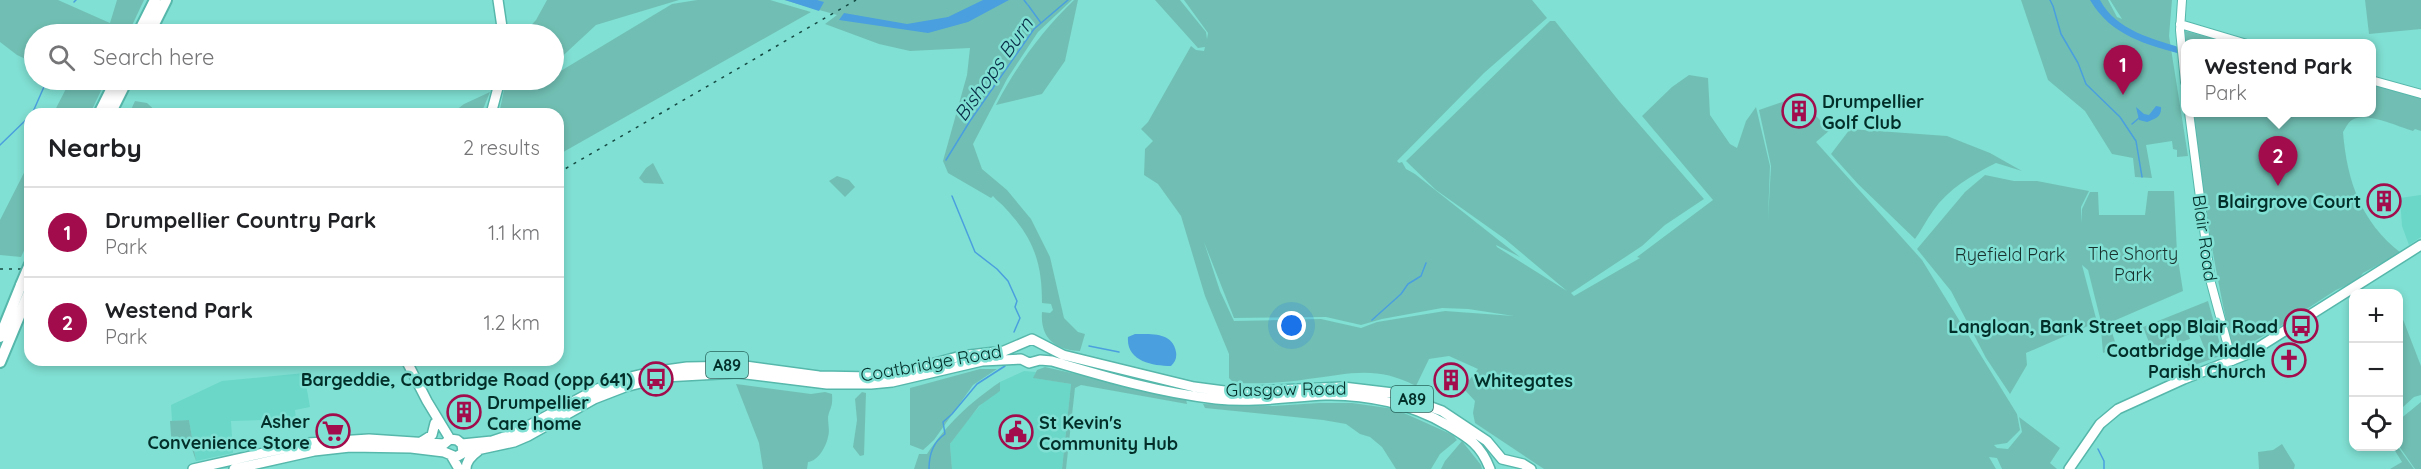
<!DOCTYPE html>
<meta charset="utf-8">
<style>
:root{--surface:#fff;--page:#f6f6f6;--text:#202124;--muted:#757577;--line:#e0e0e0;--accent:#a20c4d}
body{margin:0;font-family:Quicksand,sans-serif;background:var(--page);color:var(--text)}
.controls{position:absolute;right:18px;bottom:18px;display:grid;overflow:hidden;border-radius:12px;box-shadow:0 3px 9px #0003}
.controls button{width:54px;height:54px;display:grid;place-items:center;padding:0;border:0;border-bottom:2px solid var(--line);background:var(--surface);color:var(--text);font:30px sans-serif}
.you{position:absolute;left:1292px;top:326px;width:21px;height:21px;margin:-15px;border:4px solid #fff;border-radius:50%;background:#1a73e8;box-shadow:0 0 0 9px #1a73e833}
.badge{display:grid;place-items:center;width:39px;height:39px;border-radius:50%;background:var(--accent);color:#fff;font-size:20px;font-weight:700}
.pin{position:absolute;translate:-50% -50px;filter:drop-shadow(0 2px 3px #0008)}
.pin::after{content:'';position:absolute;top:32px;width:21px;height:18px;background:inherit;clip-path:polygon(0 0,100% 0,50% 100%)}
.popup{position:absolute;left:2181px;top:39px;width:195px;height:78px;box-sizing:border-box;display:grid;place-content:center;border-radius:12px;background:var(--surface);filter:drop-shadow(0 2px 4px #0005);font-size:20px;white-space:nowrap;color:var(--muted)}
.popup b{font-size:22px;color:var(--text)}
.popup::after{content:'';position:absolute;left:50%;top:100%;margin-left:-12px;border:12px solid transparent;border-top-color:var(--surface)}
.list{margin:0;padding:0;list-style:none}
h2{display:flex;justify-content:space-between;align-items:center;height:78px;margin:0;padding:0 24px;font-size:26px}
h2 small{font-size:20px;font-weight:400;color:var(--muted)}
.list li{display:grid;grid-template-columns:39px 1fr auto;gap:18px;align-items:center;box-sizing:border-box;height:90px;padding:0 24px;border-top:2px solid var(--line)}
.list b{display:block;font-size:22px;white-space:nowrap}
.list p{margin:0;font-size:20px;white-space:nowrap;color:var(--muted)}
.list em{font-size:20px;font-style:normal;color:var(--muted)}
.icon{flex:none;width:33px;height:33px;fill:none;stroke:currentColor;stroke-width:2;stroke-linecap:round;stroke-linejoin:round}
.map{position:relative;flex:none;width:2421px;height:469px;overflow:hidden}
.search{position:absolute;background:var(--surface);box-shadow:0 3px 9px #0003;left:24px;top:24px;width:540px;height:66px;display:flex;align-items:center;gap:15px;box-sizing:border-box;padding:0 21px;border-radius:33px;color:var(--muted);font-size:22px}
.panel{position:absolute;background:var(--surface);box-shadow:0 3px 9px #0003;left:24px;top:108px;width:540px;height:258px;border-radius:18px}
.map>svg:first-child{display:block}
</style>
<div class="map">
<svg width="2421" height="469" viewBox="0 0 2421 469">
<rect width="100%" height="100%" fill="#80e0d3"/>
<path fill="#6ad7c8" d="M2421,195V237L2409,245L2402,226L2400,198Z
M1024,371L1036,372L1034,378L1071,384L1062,469H952L950,444L970,417L987,398L1000,391V382Z
M304,373L310,407L295,410L296,419L231,421L233,453L196,461L189,420L172,421L171,405L222,381Z"/>
<path fill="#71bfb4" fill-rule="evenodd" d="M0,0H58L110,23L117,0H144L128,34H34V63L17,55L0,42Z
M547,0H679L596,25L554,64V34H523L536,20Z
M697,0H770L811,12L558,155V114H499L506,80H520L532,88L546,80H554V75L672,4Z
M784,0H1072L1038,32L1007,79L973,144L982,169L1007,190L1031,219L1050,257L1064,318L1078,332L1085,334L1080,351C1055,350 1040,338 1042,312L1050,313L1053,310L1051,304L1042,303C1042,263 1034,239 1006,209C1002,204 997,201 993,196L991,198L948,173L943,161L967,75L970,48L910,51L879,44L825,24L837,15Z
M1074,0H1078L1065,61L1042,94L996,105C1017,65 1042,31 1074,0Z
M1155,0H1180L1206,32L1207,39L1208,33L1184,0H1532L1547,18L1484,73L1397,161L1399,163L1402,162L1406,169L1415,174L1520,257L1496,245L1497,247L1567,291L1505,239L1436,190L1406,161L1550,21H1555L1619,101L1704,199L1665,225L1642,246L1571,293L1574,296L1640,258L1637,257L1713,200L1642,116L1672,87L1689,75L1708,78L1710,115L1730,144L1737,148L1746,121L1756,107L1770,166L1768,219L1771,166L1759,110L1797,97L1830,130L1816,142L1922,260L2017,414L2020,430L2007,443L1994,445L1997,448L2008,449L2022,432L2019,417L2060,448L2050,463L2057,469H2002L1997,458L1989,457L1996,469H1544L1475,423L1473,413L1475,401L1463,388L1478,369L1449,356L1429,359L1416,386C1376,365 1349,374 1308,379C1283,383 1259,384 1234,383L1229,378V354L1205,296L1181,216L1158,184L1144,175L1145,149L1153,141L1141,129L1148,122L1191,46L1196,50L1204,51L1205,47L1198,48ZM1204,242L1234,318L1326,317L1361,325L1382,319L1442,308L1468,309L1514,316L1445,311L1377,322L1361,328L1321,319L1234,321L1220,291Z
M2021,0H2108L2117,17L2122,19L2110,0H2172L2169,36L2188,156L2177,157V150L2173,149L2172,141L2146,145L2152,178L2135,177L2133,158L2112,154L2085,111L2048,80Z
M2365,0H2421V29L2369,34Z
M2185,31L2230,43H2186Z
M68,80H106L90,114H53L70,81Z
M2371,84L2421,98V131L2415,129L2413,131C2399,127 2365,111 2352,120C2348,122 2345,129 2343,132C2347,181 2361,222 2401,253L2363,273L2357,281L2336,290L2276,329L2240,349L2232,348C2215,270 2201,192 2193,113L2371,112Z
M490,92L481,114H451L464,104Z
M135,101L147,103L159,114H129Z
M1850,129L1947,136L1990,153L2022,171L1996,163C1972,175 1948,189 1933,211C1926,220 1922,230 1915,239L1858,184L1831,154Z
M30,161V238L21,257L0,255V220Z
M653,163L664,184L644,183L639,178L646,168Z
M1985,175L2014,181H2037L2089,191L2081,207V223L2082,209L2090,192H2098L2099,215H2145L2148,191H2174L2177,253L2183,291L2109,323L2117,348L2103,353L2100,318L2088,270L2082,265L2097,322L2026,353L2027,365L2010,394L1986,358L1951,291L1917,249L1965,192Z
M837,176L849,180L855,187L845,197L829,181Z
M2208,301L2223,355L2189,367L2186,360L2206,352L2196,327L2187,330L2190,339L2178,343L2175,335L2166,339L2168,345L2152,350L2143,327Z
M2399,309L2421,366V395L2414,397L2403,407L2398,392Z
M1045,367L1186,399L1187,404L1081,385L1075,388L1066,469H1062L1071,384L1033,378L1037,370Z
M980,369H997L973,385L934,440L923,450L910,445V388Z
M1000,382V391L979,406L950,444L952,469H914L919,454H927C948,423 968,404 1000,382Z
M736,384L811,394L825,392L832,394C833,408 830,407 828,417C828,424 830,431 828,437C826,447 818,461 808,462L807,469H763L759,443Z
M862,392L866,393L864,455L860,456L853,447L857,420L855,399Z
M2421,402V469H2415L2399,446V420Z
M1319,403H1352L1395,409L1453,435L1457,440L1440,454L1431,469H1396L1382,447L1370,437L1360,434L1346,424L1323,420L1205,408L1203,404L1273,406Z
M189,420L196,461L191,446L172,449L170,421Z
M1462,441L1481,465L1482,469H1441L1445,461Z
M2282,444L2295,465L2294,469H2259L2258,452L2273,450Z
M2392,446L2398,447L2414,469H2390L2402,462Z"/>
<path fill="#4a9fde" d="M785,0H817L824,2L819,11Z
M983,0H1009L968,22L928,33L839,20L844,13L907,24L948,17Z
M2090,0H2100C2116,31 2154,39 2185,49V55C2147,45 2111,36 2090,0Z
M2156,106L2161,107C2162,117 2155,119 2147,122L2139,120L2136,107L2144,114L2149,115Z
M1135,334C1151,334 1173,332 1176,352C1177,358 1175,362 1171,366C1152,366 1126,361 1128,337Z"/>
<g fill="none" stroke-linecap="round" stroke-linejoin="round">
<path stroke="#4a9fde" stroke-width="1.5" d="M1024,0L1027,4
M2050,0L2053,6L2061,34L2078,63L2086,84L2120,117L2136,141L2142,177
M74,2L76,0
M1028,5L1041,23
M32,114L47,80
M2132,124L2139,118
M0,145L30,116
M946,160L970,121L1034,29L1068,0
M952,196L975,252L997,269L1008,281L1017,301L1015,307L1020,318L1014,332
M1372,320L1401,294L1408,284L1421,276L1426,263
M1089,346L1119,352
M2098,449L2104,461V469
M929,469C929,455 933,442 945,434L943,422L952,414L977,384L1005,366"/>
<defs>
<path id="tertiary" d="M2182,0L2180,30L2185,82
M2180,24L2247,44
M2371,80L2421,94
M2189,112L2211,283L2232,361"/>
<path id="primary" d="M498,0L503,34
M491,114L500,80
M406,360L427,401L450,439
M421,442L432,435L435,423
M462,444L492,441L513,434L595,390L622,379L651,372L687,367L745,366L819,376L872,377L909,370L961,356L1004,351L1032,339L1063,355L1194,387L1232,392L1343,387L1393,393L1442,411L1487,441L1502,459L1523,464L1531,469
M463,453L514,442L528,436L594,399L625,387L664,377L738,373L827,384H871L892,382L982,361L1021,359L1029,363L1040,360L1052,361C1106,377 1161,393 1216,399C1253,403 1289,397 1325,395C1367,394 1411,404 1447,425C1469,438 1481,445 1490,469
M452,457L459,469
M193,469L308,443L369,439L444,444
M234,469L314,451L350,447L411,448L444,452L456,457L463,453L462,444L457,440L450,439L444,444
M466,469C466,461 471,456 478,451
M2069,469L2100,424L2118,409L2184,379L2248,354L2421,245"/>
<path id="motorway" d="M138,34L155,0
M149,34L166,0
M99,114L116,80
M110,114L127,80
M0,337L21,285
M0,362L30,290"/>
</defs>
<use href="#tertiary" stroke="#56b7ab" stroke-width="10"/>
<use href="#primary" stroke="#56b7ab" stroke-width="12"/>
<use href="#motorway" stroke="#56b7ab" stroke-width="14"/>
<use href="#tertiary" stroke="#fff" stroke-width="8"/>
<use href="#primary" stroke="#fff" stroke-width="9"/>
<use href="#motorway" stroke="#fff" stroke-width="10"/>
<path stroke="#154943" stroke-width="1.5" stroke-dasharray="3 6" stroke-linecap="butt" d="M558,173L856,0
M0,269H30"/>
<defs>
<path id="motorway-bridge" d="M21,285L30,264"/>
</defs>
<use href="#motorway-bridge" stroke="#56b7ab" stroke-width="14" stroke-linecap="butt"/>
<use href="#motorway-bridge" stroke="#fff" stroke-width="10"/>
</g>
<defs>
<symbol id="building-ring" viewBox="-11 -11 22 22"><circle r="9.5" fill="#80e0d3" stroke="#a20c4d" stroke-width="1.5"/><path d="M-4-6H4V6H1V3H-1V6H-4ZM-2.5-4.3h1.7v1.8h-1.7ZM.8-4.3h1.7v1.8H.8ZM-2.5-1h1.7V.8h-1.7ZM.8-1h1.7V.8H.8Z" fill="#a20c4d"/></symbol>
<symbol id="bus-ring" viewBox="-11 -11 22 22"><circle r="9.5" fill="#80e0d3" stroke="#a20c4d" stroke-width="1.5"/><path d="M-5-6H5V4H4V6H2V4H-2V6H-4V4H-5ZM-3.5-4V0h7V-4ZM-3.5 1.2v1.5H-2V1.2ZM2 1.2v1.5H3.5V1.2Z" fill="#a20c4d"/></symbol>
<symbol id="church-ring" viewBox="-11 -11 22 22"><circle r="9.5" fill="#80e0d3" stroke="#a20c4d" stroke-width="1.5"/><path d="M-1.2-6h2.4v3.5h3.3v2.4h-3.3V6h-2.4V-.1h-3.3v-2.4h3.3Z" fill="#a20c4d"/></symbol>
<symbol id="supermarket-ring" viewBox="-11 -11 22 22"><circle r="9.5" fill="#80e0d3" stroke="#a20c4d" stroke-width="1.5"/><path d="M-6-5.5h2.5l.6 2H6L4.5 2H-2.5L-4.4-4H-6ZM-1.5 3.2a1.3 1.3 0 1 0 .1 0ZM3 3.2a1.3 1.3 0 1 0 .1 0Z" fill="#a20c4d"/></symbol>
<symbol id="civic-ring" viewBox="-11 -11 22 22"><circle r="9.5" fill="#80e0d3" stroke="#a20c4d" stroke-width="1.5"/><path d="M-.6-6.5H3V-4.5H.6V-3L4-1V1h2V6H-6V1h2V-1L-.6-3ZM-1.2 2.5V6h2.4V2.5Z" fill="#a20c4d"/></symbol>
</defs>
<g fill-rule="evenodd">
<use href="#building-ring" x="1780" y="92" width="38" height="38"/>
<use href="#building-ring" x="2365" y="182" width="38" height="38"/>
<use href="#bus-ring" x="2282" y="307" width="38" height="38"/>
<use href="#church-ring" x="2270" y="341" width="38" height="38"/>
<use href="#bus-ring" x="637" y="360" width="38" height="38"/>
<use href="#building-ring" x="1432" y="361" width="38" height="38"/>
<use href="#building-ring" x="445" y="393" width="38" height="38"/>
<use href="#supermarket-ring" x="314" y="412" width="38" height="38"/>
<use href="#civic-ring" x="997" y="413" width="38" height="38"/>
</g>
<g text-anchor="middle" dominant-baseline="central" stroke-width="5" stroke-linejoin="round" paint-order="stroke">
<g fill="#80e0d3" stroke="#28645d" stroke-width="1.5">
<rect x="706" y="352" width="42" height="26" rx="4.5"/>
<rect x="1391" y="386" width="42" height="26" rx="4.5"/>
</g>
<g font-size="16" font-weight="bold" fill="#032f2a">
<text x="727" y="365">A89</text>
<text x="1412" y="399">A89</text>
</g>
<g font-size="18" font-weight="bold" fill="#032f2a" stroke="#80e0d3" text-anchor="end">
<text x="1822" y="101" text-anchor="start">Drumpellier<tspan x="1822" dy="21">Golf Club</tspan></text>
<text x="2361" y="201">Blairgrove Court</text>
<text x="2278" y="326">Langloan, Bank Street opp Blair Road</text>
<text x="2266" y="350">Coatbridge Middle<tspan x="2266" dy="21">Parish Church</tspan></text>
<text x="633" y="379">Bargeddie, Coatbridge Road (opp 641)</text>
<text x="1474" y="380" text-anchor="start">Whitegates</text>
<text x="487" y="402" text-anchor="start">Drumpellier<tspan x="487" dy="21">Care home</tspan></text>
<text x="310" y="421">Asher<tspan x="310" dy="21">Convenience Store</tspan></text>
<text x="1039" y="422" text-anchor="start">St Kevin's<tspan x="1039" dy="21">Community Hub</tspan></text>
</g>
<g font-size="18" fill="#032f2a" stroke="#80e0d3">
<text transform="translate(2205 238) rotate(82)">Blair Road</text>
<text transform="translate(931 363) rotate(-10)">Coatbridge Road</text>
<text transform="translate(1286 389) rotate(-1)">Glasgow Road</text>
</g>
<g font-size="18" fill="#1a322f" stroke="#80e0d3">
<text x="2133" y="253">The Shorty<tspan x="2133" dy="21">Park</tspan></text>
<text x="2010" y="254">Ryefield Park</text>
</g>
<g font-size="20" font-style="italic" fill="#082d47" stroke="#80e0d3">
<text transform="translate(993 69) rotate(-55)">Bishops Burn</text>
</g>
</g>
</svg>
<div class="controls">
<button>+</button>
<button>−</button>
<button><svg class="icon" aria-label="locate" viewBox="0 0 24 24"><circle cx="12" cy="12" r="6"/><path d="M12 2v4M12 18v4M2 12h4M18 12h4"/></svg></button>
</div>
<div class="you"></div>
<div class="pin badge" style="left:2123px;top:95px">1</div>
<div class="pin badge" style="left:2278px;top:186px">2</div>
<div class="popup"><b>Westend Park</b>Park</div>
<div class="search"><svg class="icon" aria-label="search" viewBox="0 0 24 24"><circle cx="10" cy="10" r="6"/><path d="M15 15l6 6"/></svg>Search here</div>
<section class="panel">
<h2>Nearby<small>2 results</small></h2>
<ul class="list">
<li><span class="badge">1</span><div><b>Drumpellier Country Park</b><p>Park</p></div><em>1.1 km</em></li>
<li><span class="badge">2</span><div><b>Westend Park</b><p>Park</p></div><em>1.2 km</em></li>
</ul>
</section>
</div>
